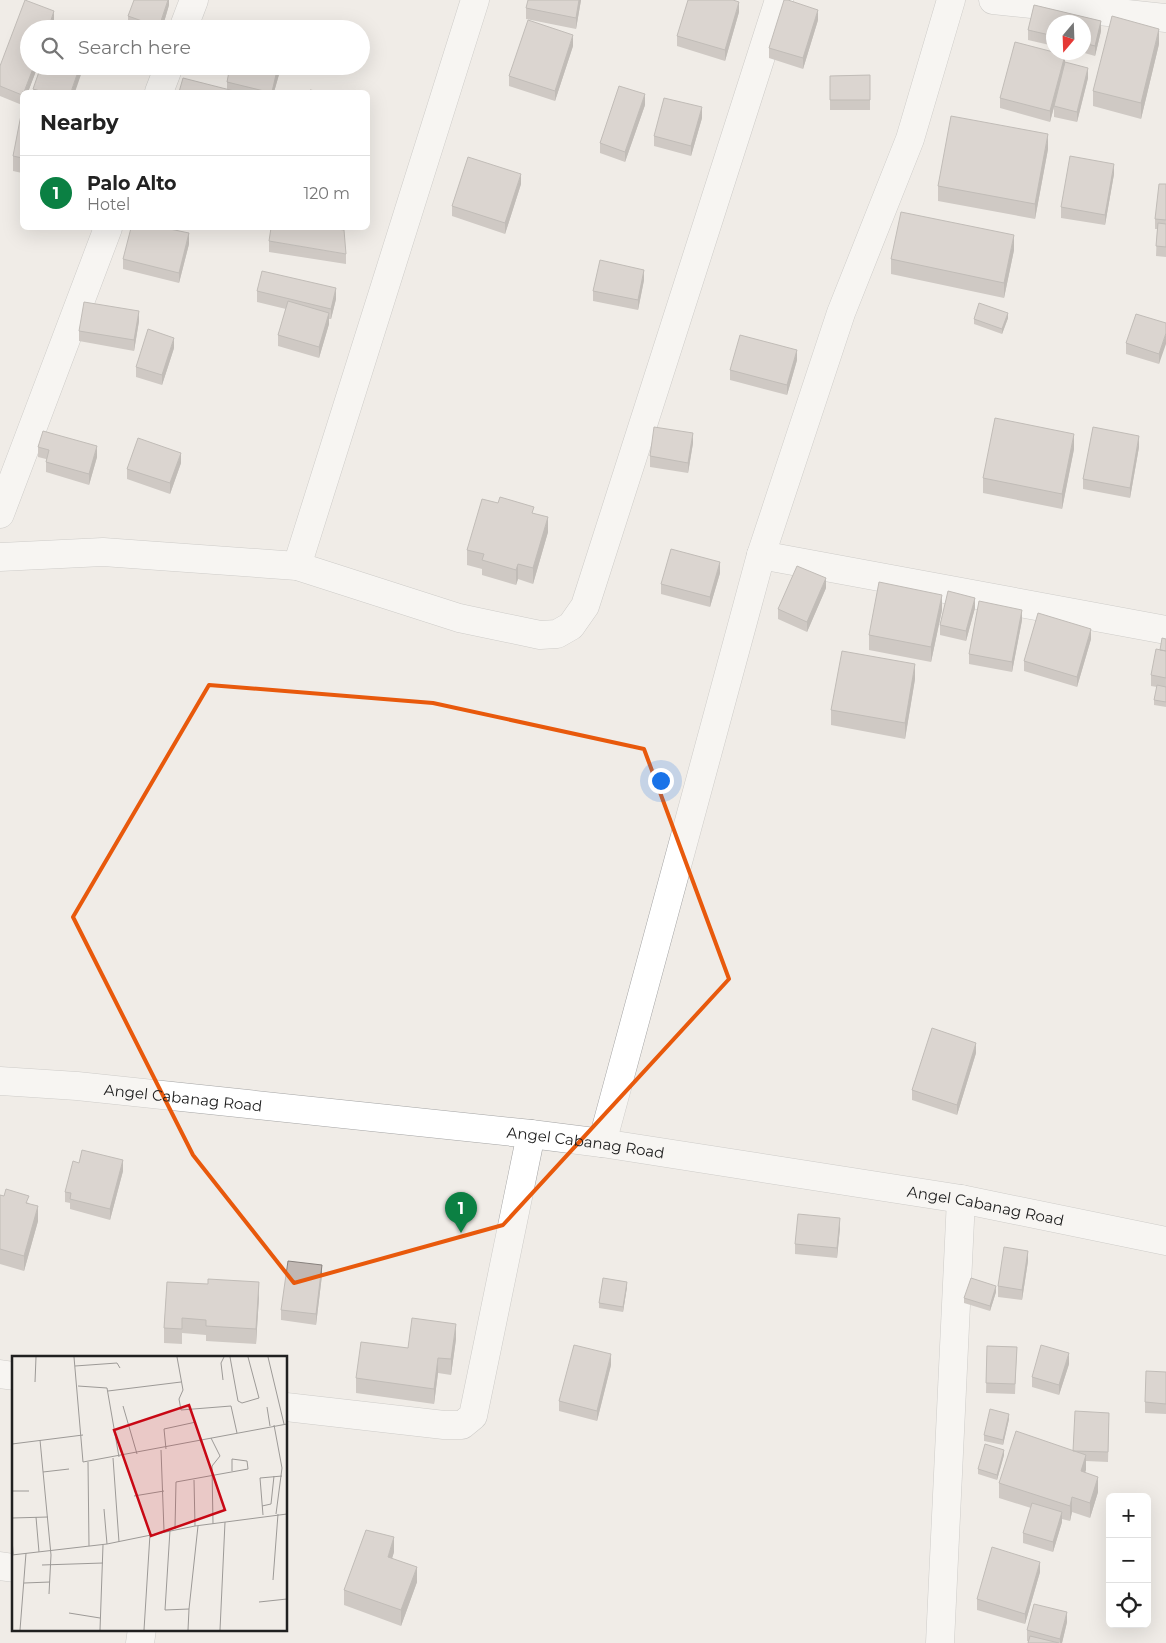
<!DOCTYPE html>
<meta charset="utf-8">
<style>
:root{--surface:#fff;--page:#f6f6f6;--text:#222;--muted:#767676;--line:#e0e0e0;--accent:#0b8043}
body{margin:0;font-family:Montserrat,sans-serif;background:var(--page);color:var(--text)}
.controls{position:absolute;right:15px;bottom:15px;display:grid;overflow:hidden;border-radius:8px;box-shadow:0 5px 20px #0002}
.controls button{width:45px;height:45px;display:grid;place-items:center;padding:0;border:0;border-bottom:1px solid var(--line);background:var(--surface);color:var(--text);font:25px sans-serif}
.compass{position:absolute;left:1046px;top:15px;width:45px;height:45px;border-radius:50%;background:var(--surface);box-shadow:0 5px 20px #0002;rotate:199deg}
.you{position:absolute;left:660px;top:780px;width:18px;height:18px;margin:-12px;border:4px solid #fff;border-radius:50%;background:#1a73e8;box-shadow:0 0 0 8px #1a73e833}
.badge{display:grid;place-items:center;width:32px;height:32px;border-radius:50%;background:var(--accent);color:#fff;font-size:16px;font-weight:700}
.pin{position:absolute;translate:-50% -41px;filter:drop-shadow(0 1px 2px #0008)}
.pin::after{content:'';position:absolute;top:26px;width:18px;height:15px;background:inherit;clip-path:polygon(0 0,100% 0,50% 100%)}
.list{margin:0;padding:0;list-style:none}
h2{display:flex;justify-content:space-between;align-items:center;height:65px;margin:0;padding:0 20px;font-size:21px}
h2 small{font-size:16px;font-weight:400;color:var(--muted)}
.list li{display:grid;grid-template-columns:32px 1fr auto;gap:15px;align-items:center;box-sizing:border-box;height:75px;padding:0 20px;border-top:1px solid var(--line)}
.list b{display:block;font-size:19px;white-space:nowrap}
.list p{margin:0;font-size:16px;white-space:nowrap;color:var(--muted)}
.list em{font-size:16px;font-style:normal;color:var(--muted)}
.icon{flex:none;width:28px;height:28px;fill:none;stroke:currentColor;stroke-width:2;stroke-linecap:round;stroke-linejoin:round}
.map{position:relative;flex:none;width:1166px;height:1643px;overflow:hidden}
.search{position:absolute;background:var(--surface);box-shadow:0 5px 20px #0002;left:20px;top:20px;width:350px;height:55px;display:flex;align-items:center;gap:12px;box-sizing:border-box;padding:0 18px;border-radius:28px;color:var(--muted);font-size:19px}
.panel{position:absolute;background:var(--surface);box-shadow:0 5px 20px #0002;left:20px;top:90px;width:350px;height:140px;border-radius:8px}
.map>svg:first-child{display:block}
</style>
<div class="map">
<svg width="1166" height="1643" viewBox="0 0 1166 1643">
<rect width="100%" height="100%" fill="#f0ece7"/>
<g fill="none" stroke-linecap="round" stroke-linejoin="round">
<defs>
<g id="minor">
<path d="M183,29L194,0"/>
<path d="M159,92L169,66"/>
<path d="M0,514L108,228"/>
<path d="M761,555L1166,630"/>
<path d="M0,557L103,552L297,566L459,618L540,635L557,634L571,626L585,606L779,0"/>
<path d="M297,566L475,0"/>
<path id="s1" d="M0,1081L77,1086L531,1134L602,1143L961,1199L1166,1241"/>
<path d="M602,1143L761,555L841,313L910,139L951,0"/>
<path d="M0,1374L14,1376"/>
<path d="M286,1407L444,1425H462L473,1416L531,1134"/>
<path d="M0,1566L14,1568"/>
<path d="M140,1643L142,1629"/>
<path d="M940,1643L961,1199"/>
</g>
<path id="tertiary" d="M993,0L1166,18"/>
</defs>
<use href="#minor" stroke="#a4a4a4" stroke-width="29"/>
<use href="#tertiary" stroke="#a4a4a4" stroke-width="29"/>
<use href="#minor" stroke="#fff" stroke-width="28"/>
<use href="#tertiary" stroke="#fff" stroke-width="28"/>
</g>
<path fill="#a69e9a" d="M169,0V5L162,29H134L128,27V16Z
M581,0L576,29L526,19V8Z
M1034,5L1101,21V31L1095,56L1081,52H1084V22H1054V46L1028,40V30Z
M739,12L725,61L677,46V36Z
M818,20L803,69L769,58V48Z
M54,22L28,92H22V105L0,96V66Z
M1159,44L1141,119L1093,106V91Z
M573,46L555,101L509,86V76Z
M1065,62L1088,78L1077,122L1054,117V107L1050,122L1000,108V98Z
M280,66V71L274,92H179L227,90V82Z
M870,75V110H830V76Z
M33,89L75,92H33Z
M645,105L625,162L600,153V143Z
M22,116V173L13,171V156Z
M702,118L691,156L654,146V136Z
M1048,149L1035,219L938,201V186Z
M1114,174L1105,225L1061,218V207Z
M521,184L505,234L452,216V206Z
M1166,184V257L1156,256L1157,229H1155V219Z
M269,241L346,254V264L269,252Z
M189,244L179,283L123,269V259Z
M1014,250L1004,298L891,274V259Z
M644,280L638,310L593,301V291Z
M257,291L336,299L331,319H329V324L319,358L278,346V335L286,309L257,302Z
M1008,318L1002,334L974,324V319Z
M139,321L134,351L79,341V331Z
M1166,323L1159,364L1126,354V343Z
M174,348L162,385L136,377V367Z
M797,360L787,395L730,380V370Z
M693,443L688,473L650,467V456Z
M38,447L97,457L89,485L46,472V459L38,457Z
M1139,447L1130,498L1083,489V479Z
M1074,449L1062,509L983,493V478Z
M181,463L170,494L127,479V469Z
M534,513L548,532L533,584L518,579L516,585L482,575V569L467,565V550Z
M720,573L710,607L661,594V584Z
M826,588L807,632L778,619V609Z
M975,608L966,641L940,635V625Z
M942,610L931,662L869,650V635Z
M1022,620L1012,672L969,664V654Z
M1091,639L1077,687L1024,671V661Z
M1166,639V707L1154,705V700L1157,687L1151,686V675L1160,650Z
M915,679L905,739L831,725V710Z
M976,1053L957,1115L912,1100V1090Z
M79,1163L123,1171L110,1220L70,1209V1203L65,1202V1192Z
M0,1195L29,1203L38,1221L24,1271L0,1264Z
M840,1228L837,1258L795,1254V1244Z
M1028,1261L1022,1300L998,1297V1286Z
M322,1275L316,1325L281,1320V1310Z
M167,1282L259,1297L256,1344L206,1341V1335L182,1333V1344L164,1343V1328Z
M627,1287L623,1312L599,1308V1303Z
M996,1292L990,1311L964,1303V1298Z
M456,1339L451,1375L438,1373L434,1404L356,1393V1378L408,1348Z
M987,1346L1017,1347L1015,1394L986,1393Z
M1069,1364L1059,1395L1032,1387V1377Z
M611,1365L597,1421L559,1411V1401Z
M1166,1372V1414L1145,1413V1402Z
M1009,1419L1003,1445L984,1441V1435Z
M1109,1423L1108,1462L1086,1461L1085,1472L1098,1492L1090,1518L1072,1512L1070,1521L1062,1519V1522L1053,1552L1023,1543V1533L1031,1508L999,1498V1483L1073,1451Z
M1004,1455L997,1480L978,1474V1469Z
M394,1552L392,1558L417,1582L401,1626L344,1605V1590Z
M1040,1572L1025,1624L977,1610V1599Z
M1067,1622L1062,1643L1027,1641V1630Z"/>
<path fill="#87817d" d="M168,0H169V5L162,29H159Z
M579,0H581L576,29V18Z
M739,2V12L725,61V50Z
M818,10V20L803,69V58Z
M54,11V22L52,29H48Z
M1101,21V31L1095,56V46Z
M1159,29V44L1141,119V103Z
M573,35V46L555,101V91Z
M1065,55V65L1050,122V111Z
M34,66H38L28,92H24Z
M80,66H84L75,92H71Z
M278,66H280V71L274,92H272Z
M1088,68V78L1077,122V112Z
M645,94V105L625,162V152Z
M702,107V118L691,156V146Z
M1048,134V149L1035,219V204Z
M1114,164V174L1105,225V215Z
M521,174V184L505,234V223Z
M189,233V244L179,283V273Z
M1014,235V250L1004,298V283Z
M644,270V280L638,310V300Z
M336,288V299L331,319V309Z
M139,311V321L134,351V340Z
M329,313V324L319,358V347Z
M1008,313V318L1002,334V329Z
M1166,333V344L1159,364V354Z
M174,338V348L162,385V375Z
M797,350V360L787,395V385Z
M693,433V443L688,473V463Z
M1074,434V449L1062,509V494Z
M1139,436V447L1130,498V488Z
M97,446V457L89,485V474Z
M181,453V463L170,494V483Z
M548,517V532L533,584V568Z
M720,562V573L710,607V597Z
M518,564V579L516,585V570Z
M826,578V588L807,632V622Z
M942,595V610L931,662V647Z
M975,598V608L966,641V631Z
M1022,610V620L1012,672V662Z
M1091,629V639L1077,687V677Z
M915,664V679L905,739V723Z
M976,1043V1053L957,1115V1105Z
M123,1160V1171L110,1220V1209Z
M38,1206V1221L24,1271V1256Z
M840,1218V1228L837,1258V1248Z
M1028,1251V1261L1022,1300V1290Z
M322,1265V1275L316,1325V1314Z
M259,1282V1297L256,1344V1329Z
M627,1282V1287L623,1312V1307Z
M996,1286V1292L990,1311V1306Z
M456,1324V1339L451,1375V1359Z
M1069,1353V1364L1059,1395V1385Z
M611,1354V1365L597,1421V1411Z
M438,1358V1373L434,1404V1389Z
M1009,1414V1419L1003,1445V1440Z
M1004,1450V1455L997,1480V1475Z
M1086,1455V1470L1081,1486V1471Z
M1098,1477V1492L1090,1518V1503Z
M1072,1497V1512L1070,1521V1506Z
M1062,1512V1522L1053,1552V1542Z
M394,1537V1552L388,1572V1557Z
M1040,1562V1572L1025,1624V1614Z
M417,1567V1582L401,1626V1610Z
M1067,1612V1622L1062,1643H1060V1639Z"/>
<path fill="#c1b8b3" stroke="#87817d" d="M25,0L54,11L48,29H29V66H34L24,92H22V95L0,86V66Z
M134,0H168L159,27L128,16Z
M528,0H579L576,18L526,8Z
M688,0H733L739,2L725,50L677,36Z
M784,0H788L818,10L803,58L769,48Z
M1034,5L1101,21L1095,46L1084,43V22H1054V36L1028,30Z
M1112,16L1159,29L1141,103L1093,91Z
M528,20L573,35L555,91L509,76Z
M57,23L72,29H55Z
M1015,42L1065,55L1050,111L1000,98Z
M1065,62L1088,68L1077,112L1054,106Z
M41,66H80L71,92H44L33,89Z
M230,66H278L272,92H268L227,82Z
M870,75V100H830V76Z
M183,78L238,92H179Z
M619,86L645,94L625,152L600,143Z
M310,90L321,92H310Z
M664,98L702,107L691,146L654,136Z
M21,115L22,116V158L13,156Z
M951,116L1048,134L1035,204L938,186Z
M1070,156L1114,164L1105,215L1061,207Z
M468,157L521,174L505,223L452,206Z
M1159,184H1166V220L1155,219Z
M901,212L1014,235L1004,283L891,259Z
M1158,223L1166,224V247L1156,246Z
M131,228H165L189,233L179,273L123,259Z
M271,228H331L344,230L346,254L269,241Z
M600,260L644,270L638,300L593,291Z
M262,271L336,288L331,309L257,291Z
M288,301L329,313L319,347L278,335Z
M84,302L139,311L134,340L79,331Z
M979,303L1008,313L1002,329L974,319Z
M1136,314L1166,323V333L1159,354L1126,343Z
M148,329L174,338L162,375L136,367Z
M740,335L797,350L787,385L730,370Z
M995,418L1074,434L1062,494L983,478Z
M654,427L693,433L688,463L650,456Z
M1093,427L1139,436L1130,488L1083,479Z
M43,431L97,446L89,474L46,462L49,450L38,447Z
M138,438L181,453L170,483L127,469Z
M500,497L534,507L532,513L548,517L533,568L518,564L516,570L482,560L484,554L467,550L482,499L498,503Z
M671,549L720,562L710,597L661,584Z
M797,566L826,578L807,622L778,609Z
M879,582L942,595L931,647L869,635Z
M948,591L975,598L966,631L940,625Z
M979,601L1022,610L1012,662L969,654Z
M1038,613L1091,629L1077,677L1024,661Z
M1162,638L1166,639V651L1160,650Z
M1156,649L1166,651V678L1151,675Z
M842,651L915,664L905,723L831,710Z
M1157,685L1166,687V702L1154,700Z
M932,1028L976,1043L957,1105L912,1090Z
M82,1150L123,1160L110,1209L70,1199L71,1193L65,1192L73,1161L79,1163Z
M6,1189L29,1196L26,1203L38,1206L24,1256L0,1249V1195L4,1196Z
M798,1214L840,1218L837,1248L795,1244Z
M1004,1247L1028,1251L1022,1290L998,1286Z
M288,1261L322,1265L316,1314L281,1310Z
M603,1278L627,1282L623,1307L599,1303Z
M971,1278L996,1286L990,1306L964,1298Z
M208,1279L259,1282L256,1329L206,1326V1320L182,1318V1329L164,1328L167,1282L208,1284Z
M412,1318L456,1324L451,1359L438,1358L434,1389L356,1378L361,1342L408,1348Z
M574,1345L611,1354L597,1411L559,1401Z
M1041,1345L1069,1353L1059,1385L1032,1377Z
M987,1346L1017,1347L1015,1384L986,1383Z
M1146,1371L1166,1372V1404L1145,1402Z
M990,1409L1009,1414L1003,1440L984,1435Z
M1075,1411L1109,1413L1108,1452L1073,1451Z
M1016,1431L1086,1455L1081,1471L1098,1477L1090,1503L1072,1497L1070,1506L999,1483Z
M985,1444L1004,1450L997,1475L978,1469Z
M1032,1503L1062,1512L1053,1542L1023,1533Z
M366,1530L394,1537L388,1557L417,1567L401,1610L344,1590Z
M992,1547L1040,1562L1025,1614L977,1599Z
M1034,1604L1067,1612L1060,1639L1027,1630Z
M1030,1636L1059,1643H1028Z"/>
<path d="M0 0H1166V1643H0ZM209,685L433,703L644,749L729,979L503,1225L294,1283L193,1155L73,917Z" fill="#f0ece7" fill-opacity=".55" fill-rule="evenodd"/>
<path fill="none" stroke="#e8590c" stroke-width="4" stroke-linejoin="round" d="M209,685L433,703L644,749L729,979L503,1225L294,1283L193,1155L73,917Z"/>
<g text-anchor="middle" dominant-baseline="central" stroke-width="5" stroke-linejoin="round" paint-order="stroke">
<g font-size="15" fill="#202020" stroke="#fff">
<text stroke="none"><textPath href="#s1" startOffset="184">Angel Cabanag Road</textPath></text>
<text stroke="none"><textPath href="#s1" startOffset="589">Angel Cabanag Road</textPath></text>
<text stroke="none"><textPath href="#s1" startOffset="994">Angel Cabanag Road</textPath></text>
</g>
</g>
<g transform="translate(12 1356)">
<rect width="275" height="275" fill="#f0ece7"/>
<path fill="none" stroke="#9d9a97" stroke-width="1" d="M62,1L71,106L275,68M165,1L171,34L167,43L169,54L219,50L225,77M218,1L226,45L230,47L247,42L236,1M256,1L272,68M63,10L105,7L108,12M211,24L209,7L212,1M23,26L24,1M66,30L95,32L107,101M96,35L169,26M111,50L125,98M255,51L258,70M262,69L270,112L264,158M199,82L208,100L200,110L201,168M28,84L39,199L37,238M0,88L71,79M154,93L152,73L184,66M149,94L152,175M101,102L107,186M76,106L77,190M31,116L57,113M182,124L183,170M0,135H17M122,140L152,135M250,150L259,148L262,120M92,153L95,188M251,159L248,122L270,120M24,161L27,196M0,162L36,161M163,173L164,126L236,113L235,105L220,103V115M158,174L153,254L177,253L176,274M0,181L1,198M0,199L95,188L183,170L275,158M30,209L91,207M261,224L266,158M12,227L38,226M247,246L275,243M177,253L186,170M57,257L88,262M8,274L14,197M88,274L91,189M132,274L138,178M208,274L213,166"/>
<path fill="#c80815" fill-opacity="0.15" stroke="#c80815" stroke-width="2.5" d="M177,49L213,154L139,180L102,74Z"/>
<rect width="275" height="275" fill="none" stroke="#202020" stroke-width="2.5"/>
</g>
</svg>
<div class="controls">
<button>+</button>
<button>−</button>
<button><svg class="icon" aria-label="locate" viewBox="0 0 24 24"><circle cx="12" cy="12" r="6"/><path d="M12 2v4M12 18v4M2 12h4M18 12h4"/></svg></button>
</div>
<svg class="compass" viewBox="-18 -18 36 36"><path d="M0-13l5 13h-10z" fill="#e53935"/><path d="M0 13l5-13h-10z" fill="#767676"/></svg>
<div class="you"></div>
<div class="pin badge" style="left:461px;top:1233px">1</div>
<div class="search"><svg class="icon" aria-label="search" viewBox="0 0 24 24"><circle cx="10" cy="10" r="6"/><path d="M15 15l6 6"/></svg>Search here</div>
<section class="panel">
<h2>Nearby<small></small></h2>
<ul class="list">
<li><span class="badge">1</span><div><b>Palo Alto</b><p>Hotel</p></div><em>120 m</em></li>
</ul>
</section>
</div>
